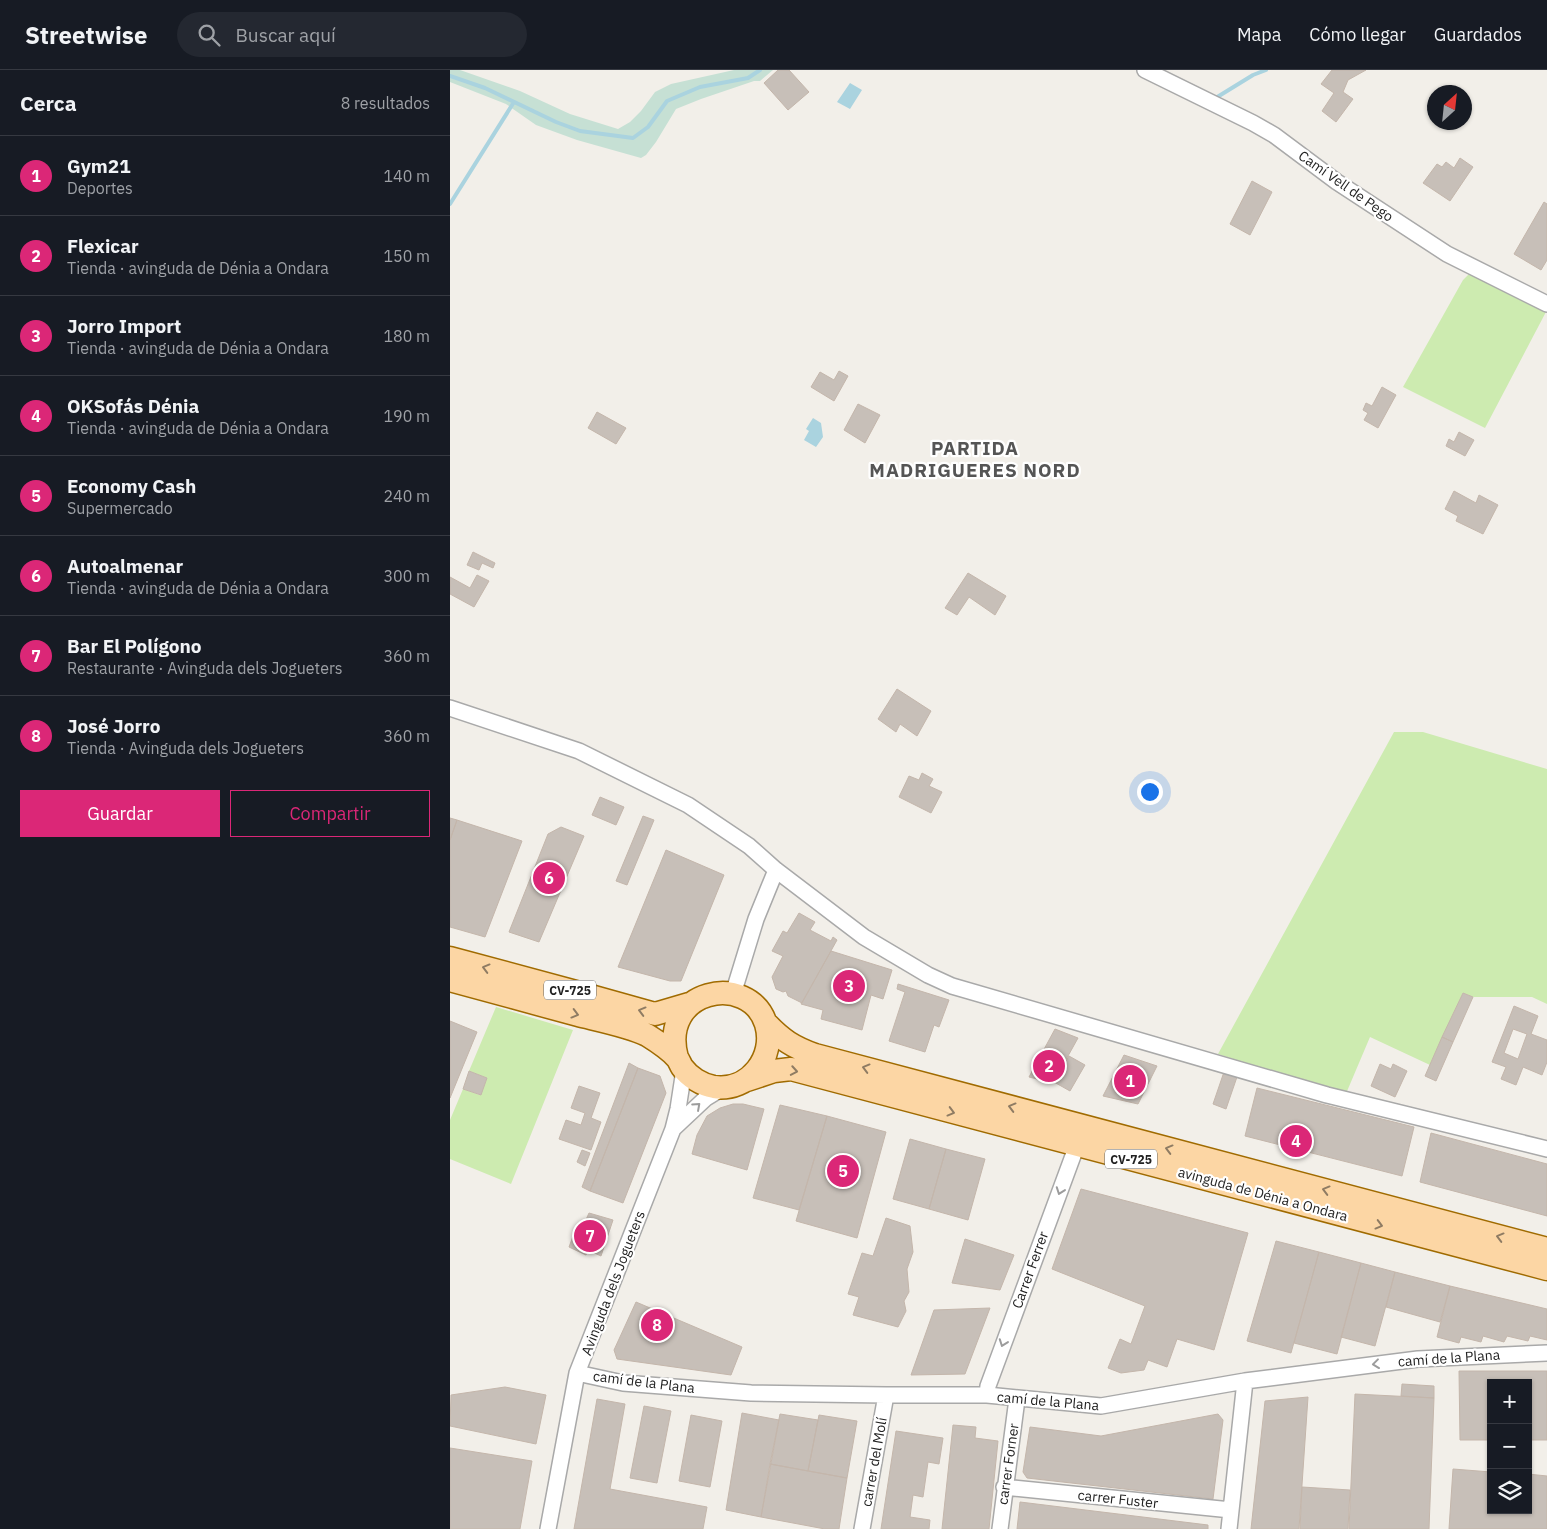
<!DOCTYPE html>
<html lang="es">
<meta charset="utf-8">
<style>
:root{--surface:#171b24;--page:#242831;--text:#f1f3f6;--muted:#9ea1a6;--line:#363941;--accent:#db2777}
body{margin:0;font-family:"IBM Plex Sans",sans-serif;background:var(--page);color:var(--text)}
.controls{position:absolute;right:15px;bottom:15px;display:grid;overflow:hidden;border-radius:0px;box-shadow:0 1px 4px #0004}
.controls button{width:45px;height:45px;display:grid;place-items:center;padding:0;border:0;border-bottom:1px solid var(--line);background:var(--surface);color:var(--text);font:25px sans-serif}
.compass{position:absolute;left:977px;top:15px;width:45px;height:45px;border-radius:50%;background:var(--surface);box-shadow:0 1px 4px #0004;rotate:27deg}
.you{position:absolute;left:699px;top:721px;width:18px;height:18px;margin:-12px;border:4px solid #fff;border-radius:50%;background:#1a73e8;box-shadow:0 0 0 8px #1a73e833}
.badge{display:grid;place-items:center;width:32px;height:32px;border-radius:50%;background:var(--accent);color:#fff;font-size:16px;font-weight:700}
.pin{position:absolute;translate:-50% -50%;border:2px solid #fff;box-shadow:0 1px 5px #0006}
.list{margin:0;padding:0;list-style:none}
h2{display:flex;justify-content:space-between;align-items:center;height:65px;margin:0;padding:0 20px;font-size:21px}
h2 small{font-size:16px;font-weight:400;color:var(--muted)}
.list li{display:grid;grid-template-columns:32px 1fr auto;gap:15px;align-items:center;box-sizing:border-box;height:80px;padding:0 20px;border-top:1px solid var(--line)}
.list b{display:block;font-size:19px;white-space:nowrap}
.list p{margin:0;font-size:16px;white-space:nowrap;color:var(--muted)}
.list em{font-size:16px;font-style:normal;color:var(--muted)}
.actions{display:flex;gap:10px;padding:15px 20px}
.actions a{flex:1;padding:11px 0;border:1px solid var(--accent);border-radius:0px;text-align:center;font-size:18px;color:var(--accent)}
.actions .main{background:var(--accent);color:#fff}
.icon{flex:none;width:28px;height:28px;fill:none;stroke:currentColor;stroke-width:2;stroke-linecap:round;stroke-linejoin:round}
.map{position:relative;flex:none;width:1097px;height:1459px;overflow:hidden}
header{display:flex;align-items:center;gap:30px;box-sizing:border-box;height:70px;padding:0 25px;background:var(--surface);border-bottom:1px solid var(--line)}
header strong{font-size:24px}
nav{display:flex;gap:28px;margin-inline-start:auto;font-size:18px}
.search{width:350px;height:45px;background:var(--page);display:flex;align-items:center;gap:12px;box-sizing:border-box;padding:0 18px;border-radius:28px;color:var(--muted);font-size:19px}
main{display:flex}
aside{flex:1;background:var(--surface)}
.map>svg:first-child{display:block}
</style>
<header>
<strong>Streetwise</strong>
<div class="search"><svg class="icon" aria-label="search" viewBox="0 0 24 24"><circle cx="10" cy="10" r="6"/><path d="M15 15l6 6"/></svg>Buscar aquí</div>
<nav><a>Mapa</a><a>Cómo llegar</a><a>Guardados</a></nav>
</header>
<main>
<aside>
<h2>Cerca<small>8 resultados</small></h2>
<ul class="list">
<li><span class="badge">1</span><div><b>Gym21</b><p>Deportes</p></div><em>140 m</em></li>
<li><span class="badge">2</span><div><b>Flexicar</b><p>Tienda · avinguda de Dénia a Ondara</p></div><em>150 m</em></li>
<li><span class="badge">3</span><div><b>Jorro Import</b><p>Tienda · avinguda de Dénia a Ondara</p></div><em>180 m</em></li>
<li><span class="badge">4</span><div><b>OKSofás Dénia</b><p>Tienda · avinguda de Dénia a Ondara</p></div><em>190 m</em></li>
<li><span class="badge">5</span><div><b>Economy Cash</b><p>Supermercado</p></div><em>240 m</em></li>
<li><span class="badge">6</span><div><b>Autoalmenar</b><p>Tienda · avinguda de Dénia a Ondara</p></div><em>300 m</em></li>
<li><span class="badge">7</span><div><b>Bar El Polígono</b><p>Restaurante · Avinguda dels Jogueters</p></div><em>360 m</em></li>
<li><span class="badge">8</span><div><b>José Jorro</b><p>Tienda · Avinguda dels Jogueters</p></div><em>360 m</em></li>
</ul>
<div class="actions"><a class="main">Guardar</a><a>Compartir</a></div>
</aside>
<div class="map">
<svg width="1097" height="1459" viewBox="0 0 1097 1459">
<rect width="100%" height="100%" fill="#f2efe9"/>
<path fill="#cdebb0" d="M1022,201L1097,240L1035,358L953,317L1013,210Z
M944,662H973L1097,699V934L1082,927H1023L1013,923L980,995L920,967L895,1026L768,984Z
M46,937L123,960L61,1114L0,1089V1050L13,1019L30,1025L37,1008L19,1001Z"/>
<path fill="#c6e0d4" d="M0,0H10L70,21L120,44L168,59L180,52L191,41L205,22L221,14L284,0H323L310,11H304L251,29L226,39L206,72L196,85L191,88L127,70L86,55L56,34L0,12Z"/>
<path fill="#aad3df" d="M400,13L412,20L400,39L387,32Z
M363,348L371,353L373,367L366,377L354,370L359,361L356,359Z"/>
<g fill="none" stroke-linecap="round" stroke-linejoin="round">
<path stroke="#aad3df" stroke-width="4" d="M0,6L35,18L106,52L130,61L183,68L198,57L217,31L250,17L298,8L310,0
M764,29L803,5L816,0
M0,134L64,32"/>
</g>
<path fill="#c7bfb8" stroke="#c4b6ab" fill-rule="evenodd" d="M328,0H339L359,22L338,40L314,13Z
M882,0H916L898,10L893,22L903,29L886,52L872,41L884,23L871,14Z
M1010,88L1023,97L1000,131L973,113L987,94L992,97L996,92L1004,98Z
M802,111L822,122L800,165L780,154Z
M1094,132L1097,134V190L1091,200L1064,184Z
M389,301L398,306L384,331L361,317L370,302L384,310Z
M932,317L946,325L928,358L914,350L918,343L913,340L916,333L922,336Z
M408,334L430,345L415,373L394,360Z
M147,342L176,358L166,374L138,358Z
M1009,362L1024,370L1015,386L996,376L999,369L1004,372Z
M1004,421L1026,433L1029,425L1048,435L1033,464L1006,451L1008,446L995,439Z
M23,482L45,493L43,498L32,493L29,500L17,495Z
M518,503L556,526L545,545L519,527L507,545L495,538Z
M27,505L39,511L24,537L0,524V507L20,518Z
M447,619L481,641L467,666L450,654L446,662L428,649Z
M472,703L483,709L479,716L492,722L481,743L449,727L459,706L469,710Z
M150,727L174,737L166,755L142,745Z
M193,746L204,750L177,815L166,811Z
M0,748L7,750L0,770Z
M7,750L72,771L35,867L0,857V770Z
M111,757L134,766L89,872L59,862L98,764Z
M216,780L274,805L231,911H220L168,897Z
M349,843L365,852L360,860L381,871L383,867L387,870L352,933L338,926L336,921L333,922L326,919L322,907L333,886L322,881L333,861L337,863Z
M381,881L442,900L433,929L421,925L412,960L371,949L373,940L351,934Z
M448,914L499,930L489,957L484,955L475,982L439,971L455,922L447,919Z
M1013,923L1023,927L1003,972L992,967Z
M1064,936L1088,946L1081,964L1097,970V992L1092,1005L1073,997L1066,1015L1051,1009L1056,997L1042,992ZM1063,959L1077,964L1068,989L1054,983Z
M0,951L27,962L0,1028Z
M605,959L628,968L603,1013L579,1007Z
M992,967L1003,972L986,1011L975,1006Z
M674,985L707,996L688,1034L653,1026Z
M619,986L635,995L620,1021L604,1012Z
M179,993L188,998L140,1121L132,1117Z
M930,994L941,999L943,994L957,1001L945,1027L921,1016Z
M188,998L210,1006L216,1023L173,1133L140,1121Z
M775,999L788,1004L776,1039L763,1034Z
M19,1001L37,1008L31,1025L13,1019Z
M129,1016L150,1023L141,1048L151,1052L141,1080L109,1069L116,1050L131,1055L135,1043L121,1038Z
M807,1018L964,1057L952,1106L795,1066Z
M283,1034H293L314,1039L297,1100L242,1084L247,1065L257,1046L270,1038Z
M330,1035L377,1046L349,1140L303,1128Z
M377,1046L436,1062L407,1168L346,1151Z
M981,1063L1097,1094V1146L970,1112Z
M460,1069L496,1079L479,1139L443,1129Z
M496,1079L535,1089L518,1150L479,1139Z
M132,1080L140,1083L135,1096L127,1092Z
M631,1119L798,1163L764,1280L727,1269L717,1297L698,1290L694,1300L671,1303L658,1298L670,1269L681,1274L695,1236L602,1199Z
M139,1143L163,1150L151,1186L138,1180L136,1185L119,1177L128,1153L134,1154Z
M436,1148L460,1156L463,1182L457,1199L459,1222L454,1231L456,1241L448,1257L403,1245L409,1227L398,1224L412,1183L423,1186Z
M515,1169L564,1185L550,1220L502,1213Z
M826,1171L869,1182L841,1283L797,1271Z
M869,1182L911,1193L887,1284L844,1273Z
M911,1193L945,1202L925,1276L891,1267Z
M945,1202L1000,1216L990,1252L936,1237Z
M1000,1216L1097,1239V1270L1080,1266L1078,1271L1057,1266L1054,1272L1033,1266L1031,1272L1011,1267L1009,1273L987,1267Z
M186,1232L292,1277L281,1305L167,1289L164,1280Z
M540,1238L515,1304L461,1305L484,1240Z
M1009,1301H1097V1370H1078V1313H1041V1370H1010Z
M952,1314L984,1316V1328L951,1326Z
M55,1317L96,1325L86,1374L0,1356L1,1325Z
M905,1324L984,1328L979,1459H899Z
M858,1327L849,1459H801L815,1331Z
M147,1329L175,1334L160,1419L257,1437L253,1459H124Z
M194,1336L221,1341L207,1413L180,1408Z
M292,1343L329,1350L311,1447L276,1440Z
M330,1344L368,1350L358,1401L320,1394Z
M768,1344L773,1350L763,1429L577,1408L573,1402L580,1357L651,1366Z
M241,1345L272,1351L260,1417L229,1411Z
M369,1345L407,1351L397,1408L358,1401Z
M503,1355L526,1357L525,1368L548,1371L539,1459H492Z
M446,1361L493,1368L489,1394L478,1392L473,1427L463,1425L460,1447L480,1450L479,1459H431Z
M0,1378L82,1391L70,1459H0Z
M320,1394L397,1408L389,1459H375L311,1447Z
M1003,1399L1041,1402V1440H1078V1404L1097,1406V1459H999Z
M852,1417L900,1420L898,1459H850Z
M570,1432L758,1455V1459H567Z"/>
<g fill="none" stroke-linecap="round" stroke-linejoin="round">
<defs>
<path id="minor" d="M695,0L803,53L824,65L887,112L997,184L1097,234
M0,638L129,681L238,735L299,776L326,800L414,867L478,905L502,916L877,1025L1097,1079
M283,924L306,849L326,800
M224,1058L256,1028L274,1017
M127,1303L173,1313L301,1323L436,1325H537L651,1336L795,1311L968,1289L1097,1283
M537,1325L538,1316L627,1075
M554,1417L781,1440
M98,1459L127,1303L223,1059L228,1039L234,1000
M412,1459L436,1325
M550,1459L567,1329
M779,1459L795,1311"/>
<path id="primary" d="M0,888L130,923L205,944L239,934
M0,910C43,922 85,933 128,945C148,950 179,956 197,965C205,970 220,980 227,988C229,990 230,994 232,997C239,1007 252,1015 264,1017C299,1022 326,987 316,954C299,901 208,919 227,988
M316,953C332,970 343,977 365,985L1097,1179
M297,1010L324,1001L341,999L1097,1199"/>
</defs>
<use href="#minor" stroke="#a9a9a9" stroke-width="18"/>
<use href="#primary" stroke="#a06b00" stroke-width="25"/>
<use href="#minor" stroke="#fff" stroke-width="15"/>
<use href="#primary" stroke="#fcd6a4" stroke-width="22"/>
</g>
<defs><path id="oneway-chevron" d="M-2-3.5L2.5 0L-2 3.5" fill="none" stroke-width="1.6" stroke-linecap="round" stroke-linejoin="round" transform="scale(1.25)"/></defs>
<g stroke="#8f7c63">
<use href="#oneway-chevron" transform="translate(36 898) rotate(-165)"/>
<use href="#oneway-chevron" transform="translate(192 941) rotate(-165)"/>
<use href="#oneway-chevron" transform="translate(125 944) rotate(15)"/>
<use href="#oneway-chevron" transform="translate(416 998) rotate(-165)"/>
<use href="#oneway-chevron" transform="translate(344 1001) rotate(10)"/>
<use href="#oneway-chevron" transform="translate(562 1037) rotate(-165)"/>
<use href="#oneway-chevron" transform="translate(501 1042) rotate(15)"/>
<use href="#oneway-chevron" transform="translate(719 1079) rotate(-165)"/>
<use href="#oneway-chevron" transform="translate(876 1120) rotate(-165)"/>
<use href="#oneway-chevron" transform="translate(929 1155) rotate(15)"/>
<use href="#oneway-chevron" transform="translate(1050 1167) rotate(-165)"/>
</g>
<g stroke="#9c9c9c">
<use href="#oneway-chevron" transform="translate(247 1036) rotate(-42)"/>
<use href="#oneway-chevron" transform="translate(610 1121) rotate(110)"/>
<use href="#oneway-chevron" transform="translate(553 1273) rotate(110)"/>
<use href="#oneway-chevron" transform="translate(926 1294) rotate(173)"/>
</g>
<g text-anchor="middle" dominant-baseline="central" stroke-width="4.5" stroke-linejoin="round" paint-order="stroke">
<g fill="#fff" stroke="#646464" stroke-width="1">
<rect x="94" y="910.5" width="52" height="19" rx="4"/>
<rect x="655" y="1079.5" width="52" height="19" rx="4"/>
</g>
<g font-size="12" font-weight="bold" fill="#222">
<text x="120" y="920">CV-725</text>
<text x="681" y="1089">CV-725</text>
</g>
<g font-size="14" fill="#222" stroke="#fff">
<text transform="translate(896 116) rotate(35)">Camí Vell de Pego</text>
<text transform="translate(813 1124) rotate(15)">avinguda de Dénia a Ondara</text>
<text transform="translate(580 1200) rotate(-70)">Carrer Ferrer</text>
<text transform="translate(163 1213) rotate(-69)">Avinguda dels Jogueters</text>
<text transform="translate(999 1288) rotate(-4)">camí de la Plana</text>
<text transform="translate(194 1312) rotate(7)">camí de la Plana</text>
<text transform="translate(598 1331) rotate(5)">camí de la Plana</text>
<text transform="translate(424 1392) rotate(-80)">carrer del Molí</text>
<text transform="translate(558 1394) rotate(-82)">carrer Forner</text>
<text transform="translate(668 1429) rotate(6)">carrer Fuster</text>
</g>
<g font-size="19" font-weight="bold" letter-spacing="1" fill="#555" stroke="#fff">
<text x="525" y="378">PARTIDA<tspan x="525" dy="22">MADRIGUERES NORD</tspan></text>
</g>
</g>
</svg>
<div class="controls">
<button>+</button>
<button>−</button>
<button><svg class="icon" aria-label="layers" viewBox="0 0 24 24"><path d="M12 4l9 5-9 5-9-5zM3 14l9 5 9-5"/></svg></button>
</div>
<svg class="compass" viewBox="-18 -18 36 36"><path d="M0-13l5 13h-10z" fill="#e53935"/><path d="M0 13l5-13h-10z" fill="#9ea1a6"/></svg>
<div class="you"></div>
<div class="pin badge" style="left:680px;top:1011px">1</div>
<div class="pin badge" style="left:599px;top:996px">2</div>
<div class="pin badge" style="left:399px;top:916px">3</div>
<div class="pin badge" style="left:846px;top:1071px">4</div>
<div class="pin badge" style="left:393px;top:1101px">5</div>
<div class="pin badge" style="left:99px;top:808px">6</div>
<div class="pin badge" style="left:140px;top:1166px">7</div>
<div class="pin badge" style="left:207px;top:1255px">8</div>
</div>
</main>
